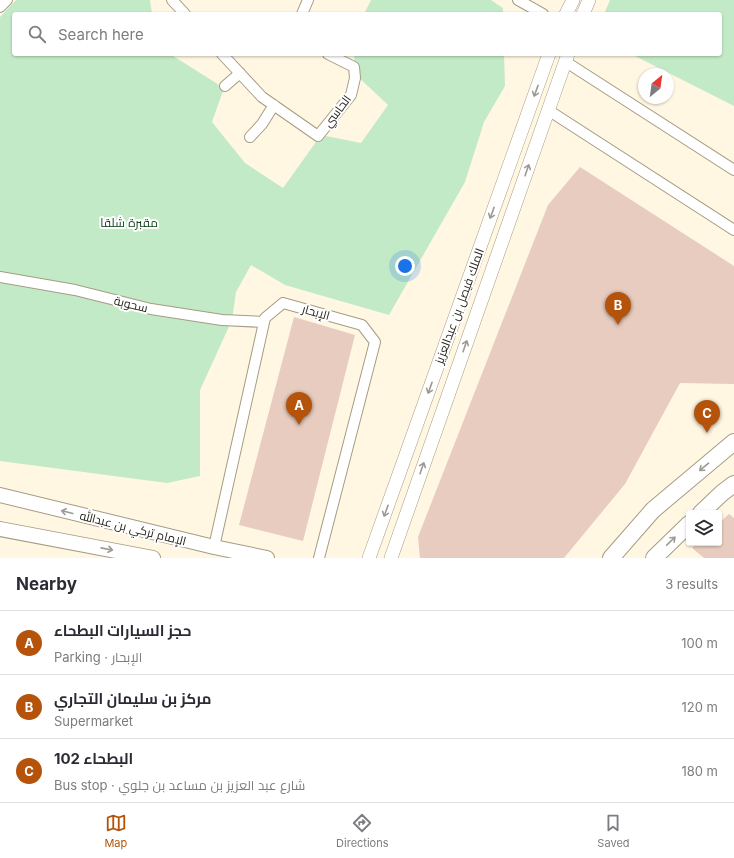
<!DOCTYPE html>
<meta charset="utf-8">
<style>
:root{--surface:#fff;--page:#f7f7f7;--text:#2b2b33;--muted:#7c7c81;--line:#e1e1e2;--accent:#b45309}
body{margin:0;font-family:Inter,Cairo,sans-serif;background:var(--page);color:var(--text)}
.controls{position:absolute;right:12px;bottom:12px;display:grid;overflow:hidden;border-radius:4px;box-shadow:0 1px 3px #0004}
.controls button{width:36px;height:36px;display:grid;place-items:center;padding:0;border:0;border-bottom:1px solid var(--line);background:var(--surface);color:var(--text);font:20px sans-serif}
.compass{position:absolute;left:638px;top:68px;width:36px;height:36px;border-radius:50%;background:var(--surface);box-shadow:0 1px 3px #0004;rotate:29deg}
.you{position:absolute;left:405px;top:266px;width:14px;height:14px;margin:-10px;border:3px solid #fff;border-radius:50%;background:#1a73e8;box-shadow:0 0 0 6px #1a73e833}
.badge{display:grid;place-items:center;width:26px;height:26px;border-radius:50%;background:var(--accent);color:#fff;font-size:13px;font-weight:700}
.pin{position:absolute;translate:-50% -33px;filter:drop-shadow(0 1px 2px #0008)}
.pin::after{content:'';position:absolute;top:21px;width:14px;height:12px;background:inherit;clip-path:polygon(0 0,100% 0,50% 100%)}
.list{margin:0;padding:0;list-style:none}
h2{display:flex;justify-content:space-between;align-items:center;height:52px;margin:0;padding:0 16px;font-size:17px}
h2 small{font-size:13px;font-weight:400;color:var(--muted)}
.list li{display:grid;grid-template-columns:26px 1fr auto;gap:12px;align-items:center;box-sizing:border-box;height:64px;padding:0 16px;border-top:1px solid var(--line)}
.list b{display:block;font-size:15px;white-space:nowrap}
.list p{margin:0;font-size:13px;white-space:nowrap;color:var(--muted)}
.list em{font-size:13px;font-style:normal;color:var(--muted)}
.icon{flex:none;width:22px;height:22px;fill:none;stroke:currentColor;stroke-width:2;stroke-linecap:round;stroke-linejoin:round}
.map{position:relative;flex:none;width:734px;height:558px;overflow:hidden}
.search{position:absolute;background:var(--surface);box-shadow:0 1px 3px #0004;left:12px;right:12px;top:12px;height:44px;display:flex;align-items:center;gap:10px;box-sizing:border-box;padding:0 14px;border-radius:4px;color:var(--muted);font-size:15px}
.sheet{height:244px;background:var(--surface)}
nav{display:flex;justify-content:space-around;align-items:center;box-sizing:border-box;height:56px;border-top:1px solid var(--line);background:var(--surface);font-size:11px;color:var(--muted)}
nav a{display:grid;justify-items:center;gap:2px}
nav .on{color:var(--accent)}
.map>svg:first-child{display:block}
</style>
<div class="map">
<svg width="734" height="558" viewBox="0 0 734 558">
<rect width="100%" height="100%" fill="#fff7e2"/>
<path fill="#c3eac7" d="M16,0H150L152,14H14V54H170L224,88L212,122L245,163L283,188L321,135L361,143L388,105L355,74L354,54H504L505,86L484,122L465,182L389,315L285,285L251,265L236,292L232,320L200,390V476L167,483L0,461V17Z
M371,0H491L503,8V14H364Z
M610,0H734V106L631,54H720V14H604Z"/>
<path fill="#e7ccbf" d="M580,167L734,266V384L680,383L625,484L564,558H420L418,537L548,205Z
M294,317L355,335L303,541L239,525Z
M729,514L734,518V558H704L692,548L698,543H719V523Z"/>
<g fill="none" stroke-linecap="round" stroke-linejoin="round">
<defs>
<path id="minor" d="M172,0L185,14
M518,0L543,14
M0,7L7,0
M302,14L308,0
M222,54L262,97L318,136L351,95L355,78L354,67L328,54
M566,62L734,170
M225,86L240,73
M548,110L734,230
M250,137L262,124L274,105
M0,277L75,290L151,309L222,320L264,322
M214,547L265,318L283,303L362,325L375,342L319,558"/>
<path id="tertiary" d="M566,14L573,0
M583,14L589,0
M369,558L549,54
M391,558L568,54"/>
<path id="secondary" d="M0,495L214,547L267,558
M0,529L153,558"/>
<path id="primary" d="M701,513L722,493L734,484
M611,558L653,510L734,442
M654,558L689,524"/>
</defs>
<use href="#minor" stroke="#a59c84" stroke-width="12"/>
<use href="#tertiary" stroke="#a59c84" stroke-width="14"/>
<use href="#secondary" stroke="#a59c84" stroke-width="16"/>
<use href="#primary" stroke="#a59c84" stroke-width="18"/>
<use href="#minor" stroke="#fff" stroke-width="10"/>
<use href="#tertiary" stroke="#fff" stroke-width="13"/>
<use href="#secondary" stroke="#fff" stroke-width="14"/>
<use href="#primary" stroke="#fff" stroke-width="16"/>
</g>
<defs><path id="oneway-shaft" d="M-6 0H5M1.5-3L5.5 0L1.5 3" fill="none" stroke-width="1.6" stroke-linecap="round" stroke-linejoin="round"/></defs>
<g stroke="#9b9a95">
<use href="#oneway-shaft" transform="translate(536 91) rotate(110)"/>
<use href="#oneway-shaft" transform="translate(527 170) rotate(-71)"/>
<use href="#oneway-shaft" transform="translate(492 213) rotate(110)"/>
<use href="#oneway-shaft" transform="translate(465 346) rotate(-71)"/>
<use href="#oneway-shaft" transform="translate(430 388) rotate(110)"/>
<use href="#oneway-shaft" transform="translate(704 467) rotate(140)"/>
<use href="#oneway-shaft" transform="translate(422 468) rotate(-71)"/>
<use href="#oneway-shaft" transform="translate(386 511) rotate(110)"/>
<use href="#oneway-shaft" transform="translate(67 512) rotate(-166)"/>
<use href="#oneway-shaft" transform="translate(671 541) rotate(-44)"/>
<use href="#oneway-shaft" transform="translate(107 549) rotate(11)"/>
</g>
<g text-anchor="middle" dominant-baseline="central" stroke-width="4" stroke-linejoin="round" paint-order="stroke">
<g font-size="12" fill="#211e14" stroke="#fff">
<text transform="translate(337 111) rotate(-53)">الحاسي</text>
<text transform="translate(131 304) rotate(14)">سحوبة</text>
<text transform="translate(459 306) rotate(-70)">الملك فيصل بن عبدالعزيز</text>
<text transform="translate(316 312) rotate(16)">الإبحار</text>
<text transform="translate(133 528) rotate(14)">الإمام تركي بن عبدالله</text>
</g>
<g font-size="12" fill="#0e441b" stroke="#fff">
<text x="129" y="222">مقبرة شلقا</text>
</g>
</g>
</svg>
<div class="controls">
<button><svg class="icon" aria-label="layers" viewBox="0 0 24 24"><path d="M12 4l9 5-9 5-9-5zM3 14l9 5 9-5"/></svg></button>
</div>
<svg class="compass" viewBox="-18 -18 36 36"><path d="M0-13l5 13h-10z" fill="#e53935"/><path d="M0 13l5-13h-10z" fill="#7c7c81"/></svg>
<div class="you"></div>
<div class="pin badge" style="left:299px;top:425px">A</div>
<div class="pin badge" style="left:618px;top:325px">B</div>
<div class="pin badge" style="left:707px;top:433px">C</div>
<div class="search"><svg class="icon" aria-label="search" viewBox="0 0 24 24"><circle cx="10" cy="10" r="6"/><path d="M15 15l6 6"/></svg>Search here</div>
</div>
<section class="sheet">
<h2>Nearby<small>3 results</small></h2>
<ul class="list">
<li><span class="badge">A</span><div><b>حجز السيارات البطحاء</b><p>Parking · الإبحار</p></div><em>100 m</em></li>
<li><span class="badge">B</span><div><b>مركز بن سليمان التجاري</b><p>Supermarket</p></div><em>120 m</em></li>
<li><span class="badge">C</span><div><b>البطحاء 102</b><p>Bus stop · شارع عبد العزيز بن مساعد بن جلوي</p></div><em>180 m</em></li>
</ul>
</section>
<nav>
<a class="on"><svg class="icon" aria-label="map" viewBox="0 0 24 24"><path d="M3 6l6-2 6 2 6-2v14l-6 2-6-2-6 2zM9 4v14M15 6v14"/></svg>Map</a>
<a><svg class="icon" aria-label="directions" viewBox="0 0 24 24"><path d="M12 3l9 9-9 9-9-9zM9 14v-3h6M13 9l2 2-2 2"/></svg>Directions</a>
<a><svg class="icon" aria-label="saved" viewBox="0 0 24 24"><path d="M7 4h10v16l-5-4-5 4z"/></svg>Saved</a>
</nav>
